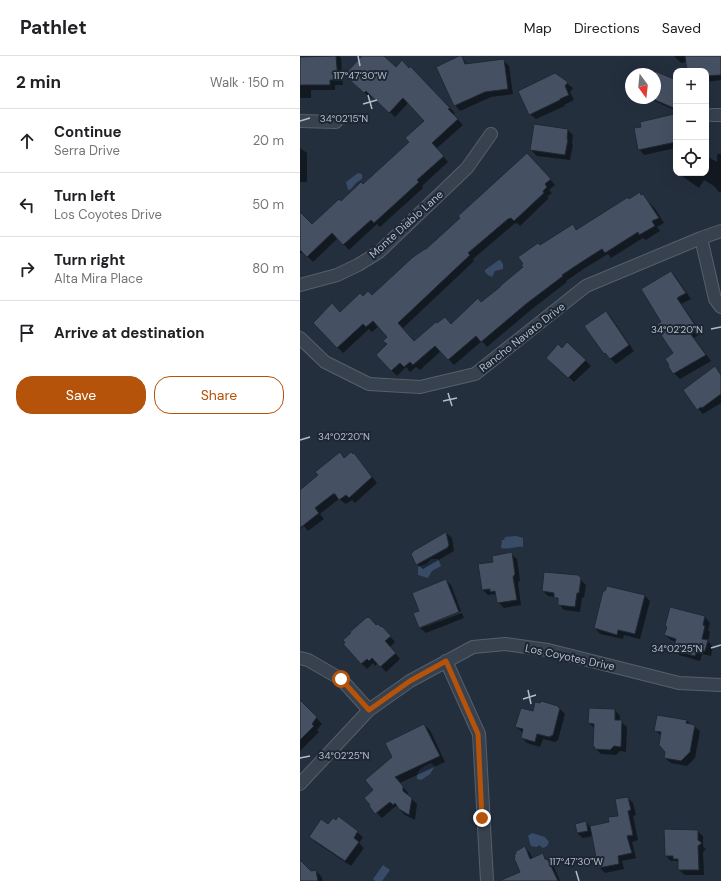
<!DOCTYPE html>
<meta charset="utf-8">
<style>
:root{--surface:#fff;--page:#f6f6f6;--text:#202124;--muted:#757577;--line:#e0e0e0;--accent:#b45309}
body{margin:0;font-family:"DM Sans",sans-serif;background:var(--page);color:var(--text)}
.controls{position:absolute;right:12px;top:12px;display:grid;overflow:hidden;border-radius:8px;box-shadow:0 4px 16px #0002}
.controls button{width:36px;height:36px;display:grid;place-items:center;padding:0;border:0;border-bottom:1px solid var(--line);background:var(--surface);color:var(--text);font:20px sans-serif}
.compass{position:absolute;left:325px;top:12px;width:36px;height:36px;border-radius:50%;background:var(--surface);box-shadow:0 4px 16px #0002;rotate:165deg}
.stop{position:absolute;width:12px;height:12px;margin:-9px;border:3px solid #b45309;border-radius:50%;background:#fff}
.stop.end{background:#b45309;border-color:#fff;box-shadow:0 1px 4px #0008}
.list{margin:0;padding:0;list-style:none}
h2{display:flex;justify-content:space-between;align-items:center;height:52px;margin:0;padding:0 16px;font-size:17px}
h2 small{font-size:13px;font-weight:400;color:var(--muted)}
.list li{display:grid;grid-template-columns:26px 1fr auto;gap:12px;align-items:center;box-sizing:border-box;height:64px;padding:0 16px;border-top:1px solid var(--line)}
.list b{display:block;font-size:15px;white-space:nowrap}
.list p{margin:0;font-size:13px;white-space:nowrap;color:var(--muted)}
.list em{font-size:13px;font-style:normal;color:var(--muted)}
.actions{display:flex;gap:8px;padding:12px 16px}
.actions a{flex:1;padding:9px 0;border:1px solid var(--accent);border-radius:16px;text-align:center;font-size:14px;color:var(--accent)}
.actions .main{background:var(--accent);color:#fff}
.icon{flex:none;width:22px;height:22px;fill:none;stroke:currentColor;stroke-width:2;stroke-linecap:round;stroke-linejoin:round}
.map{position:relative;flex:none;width:421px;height:825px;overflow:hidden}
header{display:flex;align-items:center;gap:24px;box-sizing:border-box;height:56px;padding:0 20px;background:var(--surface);border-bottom:1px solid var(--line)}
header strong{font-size:19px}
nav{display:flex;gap:22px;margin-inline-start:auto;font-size:14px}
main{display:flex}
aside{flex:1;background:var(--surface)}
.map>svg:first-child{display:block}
</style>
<header>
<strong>Pathlet</strong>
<nav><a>Map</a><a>Directions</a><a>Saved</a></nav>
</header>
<main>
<aside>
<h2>2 min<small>Walk · 150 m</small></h2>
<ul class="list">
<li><svg class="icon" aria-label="ahead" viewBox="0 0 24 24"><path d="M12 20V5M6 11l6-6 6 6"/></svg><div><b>Continue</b><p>Serra Drive</p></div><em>20 m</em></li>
<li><svg class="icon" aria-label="left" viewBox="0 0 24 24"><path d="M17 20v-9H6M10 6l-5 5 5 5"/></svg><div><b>Turn left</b><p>Los Coyotes Drive</p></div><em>50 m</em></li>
<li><svg class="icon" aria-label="right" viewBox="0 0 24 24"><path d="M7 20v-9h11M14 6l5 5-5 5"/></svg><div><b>Turn right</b><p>Alta Mira Place</p></div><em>80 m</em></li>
<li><svg class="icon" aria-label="arrive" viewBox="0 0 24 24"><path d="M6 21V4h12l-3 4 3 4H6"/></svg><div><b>Arrive at destination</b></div></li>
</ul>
<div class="actions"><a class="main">Save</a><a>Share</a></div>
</aside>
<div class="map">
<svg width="421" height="825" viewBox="0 0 421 825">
<rect width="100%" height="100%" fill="#242f3e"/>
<path fill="#394c67" d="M58,117L62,118V123L57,126L51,133L48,134L46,126Z
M199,204H200L203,208V213L195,215L192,221L188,219L185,216V214Z
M216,480L223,482V491C215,490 208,494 201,492L202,484H204L205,481Z
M131,503H138L141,510L132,515L128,522L118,519V511L126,508Z
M131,707L135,710L130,718L121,724L117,723C116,713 123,711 131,707Z
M232,777L245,781L249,786L247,790L243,792L239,789L237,791L231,790L228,780Z
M83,809L90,814L82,825H75L73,823Z"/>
<path fill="#0007" d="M0,0H39L41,2L43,29H35V34H11V42H0Z
M63,0H83L96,12L109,13L110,12L155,57L153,58L163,69L136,93L148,106L122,130L123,132L80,171L77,168L49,194L38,182L13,206L3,196L0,198V166L12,169L63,130L110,86L125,65L108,47L95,61L72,39L70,42L51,24Z
M161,0L168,9L203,4L209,10L213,38L191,41L160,55L155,49Z
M374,0H421V24L406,26V15H388L386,6L381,7Z
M353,15L376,25V55L348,42H355V18H351Z
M255,18L273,32L270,36L274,44L264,49L265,50L236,63L230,58Z
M374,59L376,61V92L344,99L339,93Z
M268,74L273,79L272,88L273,89L270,104L237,100L231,94Z
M0,92L7,97V126H0Z
M417,98H421V136H419L414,130L404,124L399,132L378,117H406V100L417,106Z
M232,103L255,129L249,134L252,137L247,141L249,142L220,170L217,167L214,168L173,203L174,205L102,273L115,286L151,269L182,247L224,211L240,190L272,169L278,175L340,138L348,145L356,154L364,167L357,171L360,175L346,184L343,182L311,202L308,198L285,212L266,225L267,226L232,253L187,291L182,285L154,309L141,295L120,314L116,311L110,316L106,311L97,320L77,299L88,289L89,281L79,270L72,276L69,273L43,297L14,267L40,257L63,242L72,240Z
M376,109V115L374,113Z
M371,216L376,221L391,243L381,248L402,277L394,282L411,305L380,323L374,317L375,297L363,274L362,266Z
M306,256L311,261L334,295L316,308L305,297Z
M267,287L291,310L274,326L253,307Z
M415,312L421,318V347L403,358L398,353Z
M54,398L77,427L55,447L52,444L46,448L39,443L20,458L24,463L8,475L4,470L0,473V435L45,403Z
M146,477L152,482L154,495L123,513L117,508L116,495Z
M211,498L217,503L220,524L218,527L221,549L204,552L198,546L197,541L194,538L188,539L183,534Z
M277,520L286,529L284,542L282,541L280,556L264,554L259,548V545L255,541L248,540L243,535Z
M146,524L151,529L161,555L121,570V572L162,557L164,562L126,577L120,572L115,558L120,555Z
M345,540L350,545L340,583L324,579L323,583L300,578L295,572Z
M405,561L410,567L408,574L410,576L408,585L413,591L411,600L402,598L400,605L379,599L374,594L376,586L371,584L365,579L368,571Z
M76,570L87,577L95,586L90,591L100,603L86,616L78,607L75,610L73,607L67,613L61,607Z
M0,645L22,668L17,674L19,676L0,695Z
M258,651L265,658L258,684L255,686L243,683L240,691L227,687L222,682L223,677L216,671L234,656Z
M315,654L320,660V665L327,671L326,696L320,695L316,699L301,698L294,691L295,673L289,667Z
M387,665L400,675L395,702L387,710L371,707L365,702L366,696L361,680L356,674Z
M124,669L130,674L145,706L100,727L108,737V740L117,748L115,764L105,759L96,750L82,762L70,750L75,734L94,701Z
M328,742L333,747L336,759L333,760L338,784L332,786L336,802L322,805L324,813L305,817L299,811L293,780L283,782L277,777L286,766L290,771L310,767L319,760Z
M38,762L63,781L59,787L64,792L51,810L15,786L10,781L36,765Z
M397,775L403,780V790L406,793L403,796L404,819H385L379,814V807L377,805H371L366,800Z
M225,791L230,797L233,803L242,798L254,811L260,825H218L222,816Z
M0,811L11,816L16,815L21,820L23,825H0Z"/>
<path fill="#455162" stroke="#1f2835" d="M36,0L38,24H30V29H0V1Z
M62,0H84L96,11L102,4L109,12L110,10L150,52L148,53L158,63L132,87L144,100L117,124L119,126L74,167L71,164L43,189L32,177L7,201L0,194V156L12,168L39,143L41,145L61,126L63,128L109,86L105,82L124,65L103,42L89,57L66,35L64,37L44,19Z
M159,0H162L165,8L204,3L208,33L185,36L154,50L136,11Z
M385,0H421V19L406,20V15H387Z
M355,15L376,24V53L355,44Z
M255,17L268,26L265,30L269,39L260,43V44L229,59L218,35Z
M374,58L376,66V86L338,94L334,72L341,71L340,66Z
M234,68L268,73L267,83H268L265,99L230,94Z
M227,97L251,123L245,128L247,131L243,135L244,137L214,165L211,162L208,163L168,197L170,199L98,267L114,285L136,266L137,267L145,261L151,268L178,242L181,246L200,231V230L223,211L221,209L223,208L218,201L238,187L240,189L273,168L276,174L328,141L329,143L340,136L341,139L343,138L359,162L352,165L355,170L339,179L338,176L305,197L302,193L280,207L262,219L263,220L226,248L181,286L176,280L148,304L135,290L113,309L110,306L104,311L100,307L91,315L76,299L87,288L83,285L87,281L73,265L66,271L63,268L37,292L13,267L32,247L40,256L60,237L63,240L68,235L72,239L113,201L125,193H126L160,162L158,160Z
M371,215L386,237L377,242L397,272L390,277L406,299L373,318L368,310L369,309L365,303L373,297L359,276L361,274L357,268L361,266L341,233Z
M306,255L329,289L310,303L305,297L304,298L284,270Z
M267,286L286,304L268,322L246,302L258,288L262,292Z
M415,310L421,319V338L402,352L401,351L397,354L383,334Z
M40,396L44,402L51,396L53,398L54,397L72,421L49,442L46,439L39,444L35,438H33L15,452L19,457L0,472V434L18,419L15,416Z
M146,476L149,489L147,492L116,509L111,498L115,494Z
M212,496L215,518L213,521L217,544L197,547L195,535L190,536V533L182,534L178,508L193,506L192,500Z
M244,516L278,519L281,522L279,537H277L275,551L258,549V542H254V537L242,535Z
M146,523L159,556L119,572L113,557L119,555L112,537Z
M307,530L345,539L335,578L318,574L317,579L294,572L303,535H305Z
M370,551L405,560L403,569L405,570L402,583L408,584L405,595L397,593L395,600L373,594L376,583L364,579L367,571L365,570Z
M67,561L68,562L69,561L76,569L78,568L81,571L82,570L91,580L85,585L96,597L80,611L72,602L69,605L67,603L61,608L43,588L45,587L43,584L51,577L50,576Z
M0,644L17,661L12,668L14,670L0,684Z
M241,645L258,650V651L260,652L253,679L249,681L237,678L235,686L221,682L223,673L215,671L221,652L233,655L235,646L240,647Z
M289,652L315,653V664H322L321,691L314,690L310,694L294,693L295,691H293L294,668L288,667Z
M357,659L387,664L386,667L395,669L390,696L381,705L364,702L365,696L359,689L361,676L354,675Z
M124,668L140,700L95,721L103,730V735L112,742L109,759L99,753L95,747L93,749L90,746L75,758L69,750L70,749L64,742L73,734L65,724L92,701L85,687Z
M328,741L331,754L328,755L333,779L327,780L332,797L318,800L319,808L298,812L290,770L309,766L308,761L318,760L315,743Z
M38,760L58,775L54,782L59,786L45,805L9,781L21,763L28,768L33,762L36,764Z
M286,765L288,775L277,777L275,768Z
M364,773L398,774V784L402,787L398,790L399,814H378V803H373V800H365Z
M225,790L230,803L243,797L245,803L248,804L258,825H199L220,816L214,802L215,801L214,798H216L215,796Z
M0,804L11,815L16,814L18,825H0Z"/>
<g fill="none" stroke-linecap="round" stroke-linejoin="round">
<defs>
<path id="minor" d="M412,59H421
M0,65L36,66
M401,182L415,243L421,251
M0,229L37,219L58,209L79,196L167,112L191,78
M0,282L25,306L69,328L120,331L175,318L286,230L401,182L421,175
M0,602L8,604L41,623L69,654
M146,605L179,678L187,825
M0,728L69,654L110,625L173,591L205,588L248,594L379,627L421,629"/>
</defs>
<use href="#minor" stroke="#565f6c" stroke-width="14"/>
<use href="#minor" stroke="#38414e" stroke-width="12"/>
</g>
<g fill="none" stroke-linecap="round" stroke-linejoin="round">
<path stroke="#b45309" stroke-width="5" d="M41,623L69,654L110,625L146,605L178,678L182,762"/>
</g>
<path fill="none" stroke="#b4bcc9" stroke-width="1.5" d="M58,0L60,10M68,39L72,53M63,48L77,44M0,65L10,62M411,273L421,271M148,337L152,350M143,345L157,342M0,384L10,381M411,592L421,589M228,634L231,648M223,643L236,639M0,702L10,700M276,815L279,825"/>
<g text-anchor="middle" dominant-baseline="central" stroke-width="4" stroke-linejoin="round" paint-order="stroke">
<g font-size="11" fill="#b4bcc9" stroke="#1d2633">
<text transform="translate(106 168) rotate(-42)">Monte Diablo Lane</text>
<text transform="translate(222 281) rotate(-38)">Rancho Navato Drive</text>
<text transform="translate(270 601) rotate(12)">Los Coyotes Drive</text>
</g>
</g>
<g font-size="10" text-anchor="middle" fill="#b4bcc9" stroke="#1d2633" stroke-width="4" stroke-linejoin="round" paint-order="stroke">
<text x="60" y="23">117°47'30"W</text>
<text x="44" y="66">34°02'15"N</text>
<text x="377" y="277">34°02'20"N</text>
<text x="44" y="384">34°02'20"N</text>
<text x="377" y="596">34°02'25"N</text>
<text x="44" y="703">34°02'25"N</text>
<text x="276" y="809">117°47'30"W</text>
</g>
</svg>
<div class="controls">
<button>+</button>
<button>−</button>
<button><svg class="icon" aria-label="locate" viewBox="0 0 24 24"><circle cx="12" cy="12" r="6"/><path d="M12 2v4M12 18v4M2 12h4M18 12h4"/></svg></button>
</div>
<svg class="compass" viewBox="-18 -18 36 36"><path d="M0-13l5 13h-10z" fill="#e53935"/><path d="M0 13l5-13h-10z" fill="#757577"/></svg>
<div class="stop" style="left:41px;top:623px"></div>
<div class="stop end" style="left:182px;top:762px"></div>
</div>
</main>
